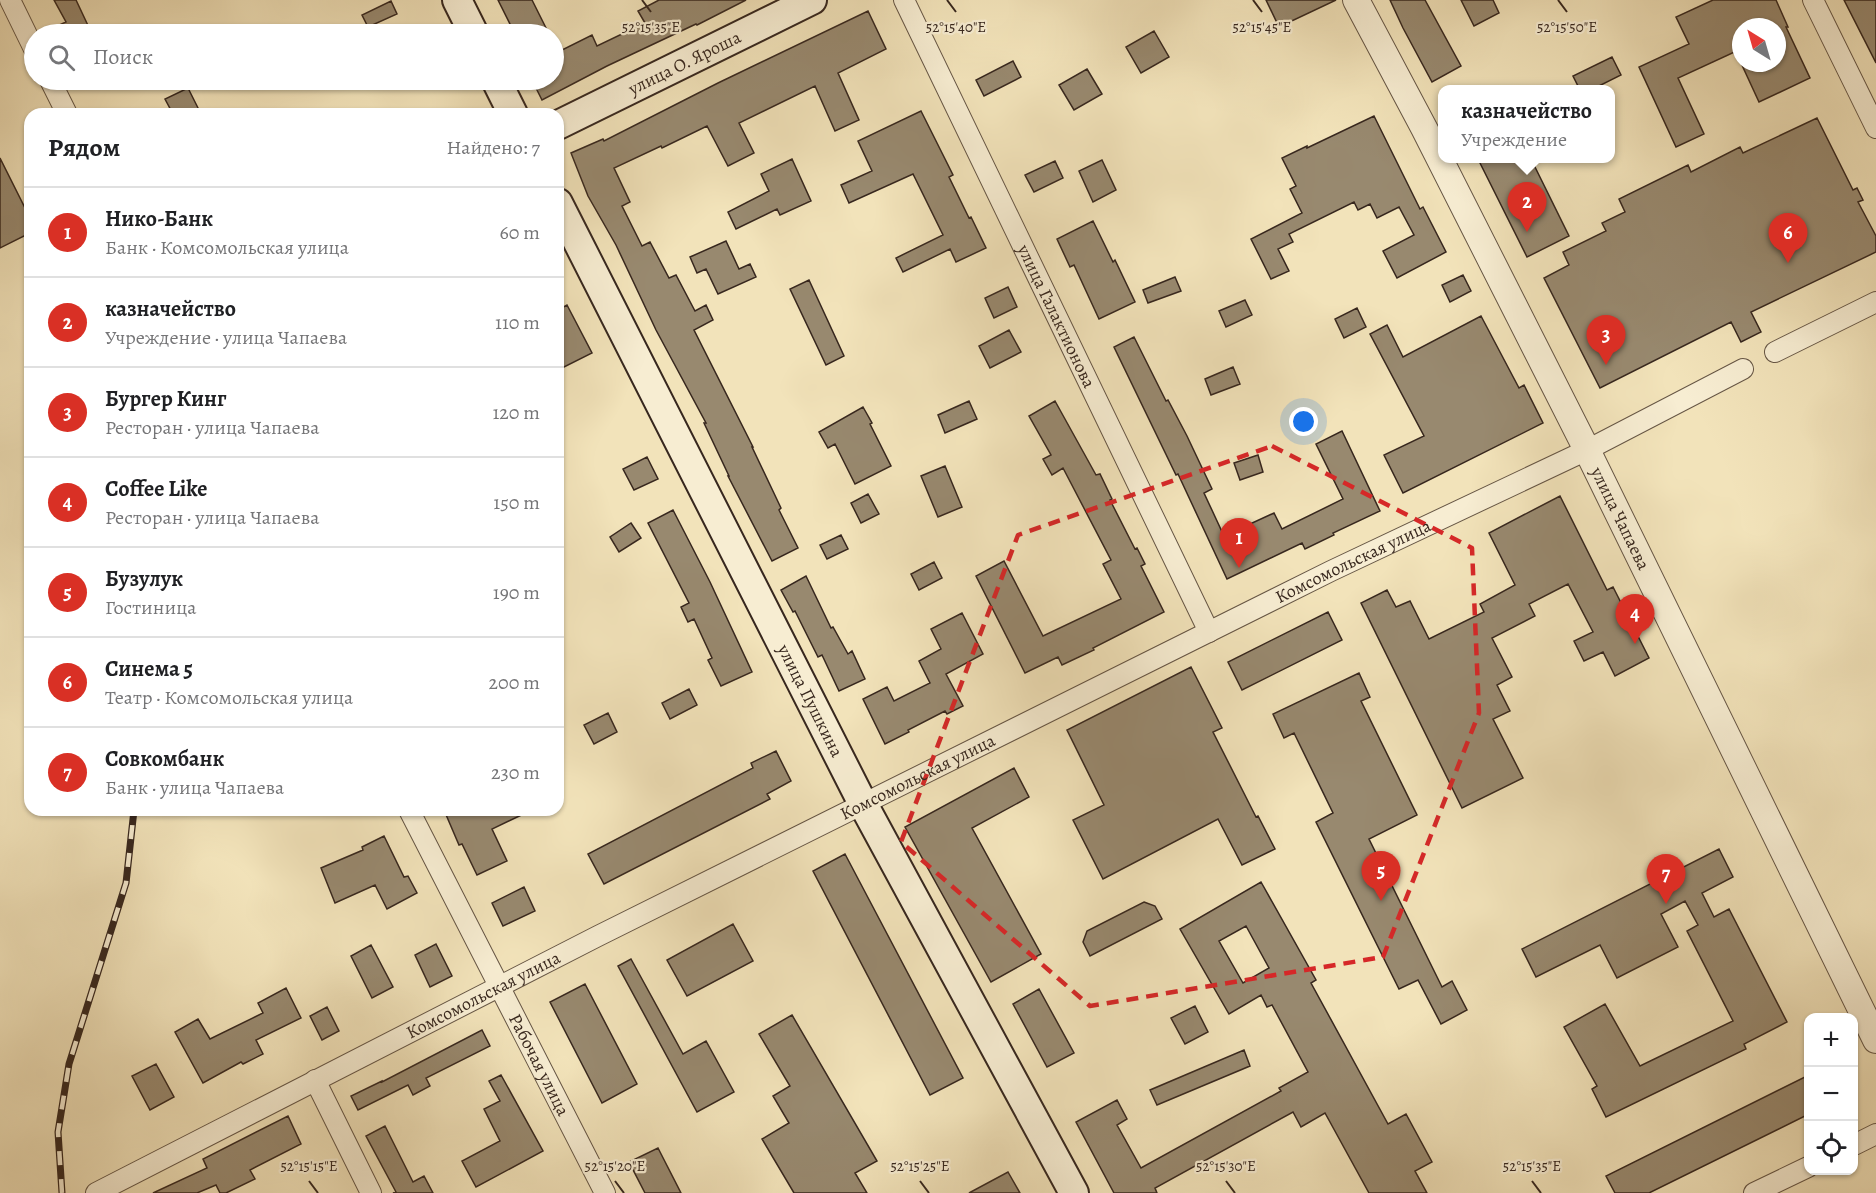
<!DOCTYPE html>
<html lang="ru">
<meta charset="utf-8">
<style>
:root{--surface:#fff;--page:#f6f6f6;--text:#202124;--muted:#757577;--line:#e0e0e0;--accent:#d93025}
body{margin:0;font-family:Alegreya,serif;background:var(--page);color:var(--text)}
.controls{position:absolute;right:18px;bottom:18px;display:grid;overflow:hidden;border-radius:12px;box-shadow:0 2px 4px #0004}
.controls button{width:54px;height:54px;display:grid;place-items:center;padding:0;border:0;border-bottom:2px solid var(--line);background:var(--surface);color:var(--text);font:30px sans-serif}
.compass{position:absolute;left:1732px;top:18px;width:54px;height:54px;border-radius:50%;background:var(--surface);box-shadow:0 2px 4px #0004;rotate:323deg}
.you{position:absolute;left:1304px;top:422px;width:21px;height:21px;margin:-15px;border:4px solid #fff;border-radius:50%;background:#1a73e8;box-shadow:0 0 0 9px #1a73e833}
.badge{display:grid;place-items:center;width:39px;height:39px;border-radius:50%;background:var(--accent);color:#fff;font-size:20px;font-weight:700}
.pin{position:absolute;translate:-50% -50px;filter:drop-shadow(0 2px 3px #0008)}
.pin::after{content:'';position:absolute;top:32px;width:21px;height:18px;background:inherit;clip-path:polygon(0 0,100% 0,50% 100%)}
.popup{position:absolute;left:1438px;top:85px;width:177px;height:78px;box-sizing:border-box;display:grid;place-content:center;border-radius:12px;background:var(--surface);filter:drop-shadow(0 2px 4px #0005);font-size:20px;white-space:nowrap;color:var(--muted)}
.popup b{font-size:22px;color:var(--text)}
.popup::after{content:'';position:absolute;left:50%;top:100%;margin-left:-12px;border:12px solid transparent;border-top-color:var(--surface)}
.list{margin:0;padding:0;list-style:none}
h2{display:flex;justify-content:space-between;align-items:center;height:78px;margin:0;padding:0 24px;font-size:26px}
h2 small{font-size:20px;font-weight:400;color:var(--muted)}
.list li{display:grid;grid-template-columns:39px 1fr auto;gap:18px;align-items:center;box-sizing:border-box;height:90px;padding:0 24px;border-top:2px solid var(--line)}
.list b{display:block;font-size:22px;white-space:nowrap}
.list p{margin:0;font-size:20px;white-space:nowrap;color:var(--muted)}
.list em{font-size:20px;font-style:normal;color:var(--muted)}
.icon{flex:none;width:33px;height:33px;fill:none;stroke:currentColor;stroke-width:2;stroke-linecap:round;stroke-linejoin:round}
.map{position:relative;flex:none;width:1876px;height:1193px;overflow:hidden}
.search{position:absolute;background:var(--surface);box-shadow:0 2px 4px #0004;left:24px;top:24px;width:540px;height:66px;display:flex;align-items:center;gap:15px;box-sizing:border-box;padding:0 21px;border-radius:33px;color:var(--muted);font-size:22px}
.panel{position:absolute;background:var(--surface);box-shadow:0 2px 4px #0004;left:24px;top:108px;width:540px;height:708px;border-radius:18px}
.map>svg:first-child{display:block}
</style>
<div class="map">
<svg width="1876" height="1193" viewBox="0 0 1876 1193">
<rect width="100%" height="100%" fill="#f2e3ba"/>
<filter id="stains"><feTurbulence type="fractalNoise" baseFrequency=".00333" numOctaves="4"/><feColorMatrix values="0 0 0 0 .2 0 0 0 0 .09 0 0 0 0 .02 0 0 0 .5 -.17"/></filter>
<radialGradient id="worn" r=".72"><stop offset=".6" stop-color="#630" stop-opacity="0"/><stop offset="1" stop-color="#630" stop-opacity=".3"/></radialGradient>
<path fill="#98896f" stroke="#37271e" stroke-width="1.5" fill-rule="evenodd" d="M54,0H76L92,34H40L66,22Z
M498,0H532L549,34H515Z
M659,0H746L697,25L696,24L607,66L542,100L532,80H554V54L592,35L597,46L645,23L638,11Z
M1266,0H1336L1279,27Z
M1390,0H1425L1461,66L1432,82L1403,28Z
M1461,0H1493L1499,13L1474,26Z
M1713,0H1776L1788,27H1786L1810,78L1759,102L1741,63H1777V27H1741V49L1678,78L1704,134L1676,147L1639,67L1689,44L1676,17Z
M1844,0H1876V63Z
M391,1L397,14L368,27L362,15Z
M868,11L886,49L838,73L859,120L835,131L815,86L739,123L754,153L728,166L707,126L662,148L661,146L614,168L630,202L622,206L642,246L650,242L669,278L676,275L695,311L706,305L713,320L694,330L753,447H752L781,508L779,510L798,548L772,561L728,476H729L704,423H706L656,330L616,245L588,196L571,153L603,139L604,141L718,83Z
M1154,31L1169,57L1141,73L1126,47Z
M1612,57L1621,75L1591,90H1580L1573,76Z
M1013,61L1021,77L984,96L976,80Z
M1087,69L1102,94L1074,110L1059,85Z
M188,88L201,114H173L165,99Z
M921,111L953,175L949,177L969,218L971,217L986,248L956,262L950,249L903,272L896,258L943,235L913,174L849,203L841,185L872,171L858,141Z
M1374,116L1420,209L1423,207L1446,252L1397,278L1383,251L1414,235L1399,207L1377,218L1370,204L1358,210L1354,202L1289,234L1293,242L1278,249L1289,271L1271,279L1251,239L1302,213L1290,189L1296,186L1282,158L1307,146V148Z
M1817,118L1853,190L1857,188L1863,200L1858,202L1876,236V252L1751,312L1761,332L1741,342L1731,322L1600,388L1544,278L1569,265L1563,252L1606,231L1602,223L1625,212L1619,199L1688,165L1691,172L1740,147L1743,153Z
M0,158L30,218V233L0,248Z
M792,159L811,201L780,215L777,209L736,229L728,212L769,191L761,174Z
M1478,159H1531L1569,236L1527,257Z
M1102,160L1116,190L1093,202L1079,171Z
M1055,161L1063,178L1034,192L1025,175Z
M1093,221L1113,262L1115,260L1135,302L1099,319L1074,265L1070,267L1057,239Z
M726,241L739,269L750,264L756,277L718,294L706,269L697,273L690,257Z
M1463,275L1471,291L1450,302L1442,285Z
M1175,277L1181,291L1148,303L1143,290Z
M809,280L844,356L826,365L790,289Z
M1008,287L1017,307L994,318L985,298Z
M1245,300L1252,315L1226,327L1219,311Z
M567,305L592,353L558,370V310Z
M1357,308L1366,327L1344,338L1335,319Z
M1481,316L1519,388L1524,385L1543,423L1403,493L1384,455L1424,436L1370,334L1387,325L1403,357Z
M1009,330L1021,352L990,368L979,346Z
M1134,337L1166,401L1168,400L1187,436L1212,489L1204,493L1224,536L1274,513L1282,529L1343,499L1316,444L1342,431L1380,511L1333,533L1334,535L1305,549L1302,543L1227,579L1178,474L1176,475L1114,347Z
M1233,367L1240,384L1211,395L1205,379Z
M969,401L977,419L945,433L938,415Z
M1055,401L1096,475L1100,474L1112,499L1110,500L1135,549L1137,548L1145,564L1141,566L1164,612L1093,648L1094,650L1062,665L1058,657L1025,673L976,576L1004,561L1043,636L1121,599L1103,564L1111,560L1063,468L1052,475L1043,459L1051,455L1029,416Z
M863,407L872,423L870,424L891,466L855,484L835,444L828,448L819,432Z
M1258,455L1263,472L1240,480L1234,463Z
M647,457L658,479L634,490L623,469Z
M945,466L962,507L938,517L921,476Z
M868,494L879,514L861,523L851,503Z
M1560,496L1607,590L1613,587L1649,658L1615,676L1603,652L1584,661L1574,641L1593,632L1568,584L1529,604L1535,616L1492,638L1512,677L1497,685L1510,711L1493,719L1523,778L1462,808L1361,603L1387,590L1396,607L1410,601L1429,639L1484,612L1480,604L1515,585L1489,533Z
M673,510L710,582L752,672L721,686L708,660L712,658L694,619L688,622L681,607L689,603L648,523Z
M631,523L641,538L619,552L610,537Z
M841,535L848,549L827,559L820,545Z
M934,562L942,578L919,590L911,574Z
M806,576L831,628L833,627L848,654L852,651L865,679L839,691L822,655L818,657L795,611L793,612L781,590Z
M1328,612L1342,640L1242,690L1228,662Z
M962,613L983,654L946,674L963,706L947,714L945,711L908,730L909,732L885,744L863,699L887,687L894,701L930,683L919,661L941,649L931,629Z
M1191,667L1222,728L1213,732L1256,817L1258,816L1275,849L1242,865L1218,819L1103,879L1073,820L1104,805L1067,730Z
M1359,673L1370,697L1361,701L1417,815L1369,839L1442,987L1452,981L1467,1010L1441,1024L1418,980L1399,989L1316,822L1333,813L1294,733L1284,738L1273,714Z
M689,689L697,705L670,719L662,703Z
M608,713L617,732L594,744L584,725Z
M776,751L791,781L767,794L770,799L604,884L588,854L753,768L751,763Z
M1014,768L1029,797L972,828L1041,954L991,982L905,827Z
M444,810H532L492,829L507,861L477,875L462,844L459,845Z
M384,836L404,877L408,876L417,893L387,909L375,885L335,903L321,868L363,850L362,847Z
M1719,849L1733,877L1702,893L1714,917L1729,909L1787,1022L1744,1044L1746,1049L1606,1117L1592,1089L1597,1086L1564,1027L1605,1004L1640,1066L1733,1021L1687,931L1698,925L1685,901L1661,914L1678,947L1617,978L1600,945L1536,977L1522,949Z
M845,854L963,1078L930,1095L813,871Z
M1261,882L1316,980L1311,983L1388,1124L1406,1114L1432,1162L1415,1171L1427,1193H1369L1325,1113L1301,1127L1293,1112L1155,1188L1157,1193H1114L1076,1122L1117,1100L1127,1119L1117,1125L1141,1168L1281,1091L1279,1088L1308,1072L1272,1005L1267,1007L1261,995L1229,1014L1180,929ZM1246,926L1269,968L1243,983L1219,941Z
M524,887L535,911L503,926L492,903Z
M1144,902L1155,906L1162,919L1090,956L1083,942L1087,931Z
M733,924L753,961L687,996L667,960Z
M436,944L452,976L430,987L415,955Z
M371,945L393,987L372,998L351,956Z
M631,959L683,1054L706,1041L734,1092L697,1112L618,966Z
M585,984L637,1084L602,1103L550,1002Z
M286,988L301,1018L256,1040L263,1054L243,1064L241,1062L203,1083L175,1032L198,1019L210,1039L263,1013L258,1003Z
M1039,989L1074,1053L1047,1067L1013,1004Z
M1195,1006L1208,1032L1185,1044L1171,1018Z
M327,1007L339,1031L322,1040L310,1016Z
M792,1015L877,1161L855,1173L867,1193H794L762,1139L789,1123L773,1096L790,1086L759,1034Z
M482,1030L490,1046L426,1078L430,1086L413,1095L408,1085L358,1110L351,1096L382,1081V1082Z
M1244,1050L1250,1066L1157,1105L1150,1090Z
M156,1064L174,1097L150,1110L132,1076Z
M501,1075L543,1151L476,1187L462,1161L500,1141L484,1109L500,1101L489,1081Z
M1809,1075V1114L1649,1193H1615L1606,1176Z
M288,1116L301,1144L250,1170L255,1179L226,1193H220L216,1185L197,1193H153L207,1168L203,1159Z
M385,1126L413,1182L424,1176L433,1193H393L396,1192L366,1136Z
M658,1148L681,1193H645L629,1162Z
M1008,1172L1020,1193H969Z"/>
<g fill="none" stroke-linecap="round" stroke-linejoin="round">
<defs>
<g id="minor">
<path d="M10,0L34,49"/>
<path id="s1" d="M904,0L1209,632"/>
<path d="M1813,0L1876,128"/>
<path d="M50,80L67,114"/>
<path d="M1775,352L1876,302"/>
<path id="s2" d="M409,810L605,1193"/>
<path d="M315,1080L371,1193"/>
<path d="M1854,1145L1876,1134"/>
<path id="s3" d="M96,1193L598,936L1331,571L1587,450L1743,369"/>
<path d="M1754,1193L1808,1167"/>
</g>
<g id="tertiary">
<path id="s4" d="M1356,0L1424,128L1587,450L1876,1040"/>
</g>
<g id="secondary">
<path d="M457,0L474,34"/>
<path d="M496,80L513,114"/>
<path id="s5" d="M558,125L812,0"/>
<path id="s6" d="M558,203L863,804L1074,1193"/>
</g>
</defs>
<use href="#minor" stroke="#665645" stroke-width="22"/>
<use href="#tertiary" stroke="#665645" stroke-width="28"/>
<use href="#secondary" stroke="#37271e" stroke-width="32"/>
<use href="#minor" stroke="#f7edd2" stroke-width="20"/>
<use href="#tertiary" stroke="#f7edd2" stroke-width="26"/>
<use href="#secondary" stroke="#f7edd2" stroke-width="28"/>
<defs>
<path id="rail" d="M62,1193L58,1132L69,1064L126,883L134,810"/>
</defs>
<use href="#rail" stroke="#37271e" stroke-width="7"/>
<use href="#rail" stroke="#f7edd2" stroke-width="4.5" stroke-dasharray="14" stroke-linecap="butt"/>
</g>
<path fill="none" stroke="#d62828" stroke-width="4.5" stroke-dasharray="12 8" stroke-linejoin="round" d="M1272,446L1472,548L1479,713L1383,957L1090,1006L901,842L1018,535Z"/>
<path fill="none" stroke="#37271e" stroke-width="2" d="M642,0L651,12M947,0L956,12M1253,0L1262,12M1558,0L1567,12M309,1181L318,1193M615,1181L624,1193M920,1181L929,1193M1226,1181L1235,1193M1532,1181L1541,1193"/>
<g text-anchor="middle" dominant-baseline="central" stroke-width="4.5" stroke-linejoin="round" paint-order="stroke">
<g font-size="18" fill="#37271e" stroke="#f7edd2">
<text stroke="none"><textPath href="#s5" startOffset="141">улица О. Яроша</textPath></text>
<text stroke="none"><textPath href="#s1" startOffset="351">улица Галактионова</textPath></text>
<text stroke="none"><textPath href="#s4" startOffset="582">улица Чапаева</textPath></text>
<text stroke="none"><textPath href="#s3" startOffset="1407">Комсомольская улица</textPath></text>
<text stroke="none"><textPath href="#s6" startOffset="558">улица Пушкина</textPath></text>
<text stroke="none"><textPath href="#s3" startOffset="921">Комсомольская улица</textPath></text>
<text stroke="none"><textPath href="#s3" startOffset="435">Комсомольская улица</textPath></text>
<text stroke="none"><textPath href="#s2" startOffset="286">Рабочая улица</textPath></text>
</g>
</g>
<g font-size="15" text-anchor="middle" fill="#37271e" stroke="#f7edd2" stroke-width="4.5" stroke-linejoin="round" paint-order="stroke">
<text x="651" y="32">52°15'35"E</text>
<text x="956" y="32">52°15'40"E</text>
<text x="1262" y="32">52°15'45"E</text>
<text x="1567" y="32">52°15'50"E</text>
<text x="309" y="1171">52°15'15"E</text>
<text x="615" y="1171">52°15'20"E</text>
<text x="920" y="1171">52°15'25"E</text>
<text x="1226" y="1171">52°15'30"E</text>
<text x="1532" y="1171">52°15'35"E</text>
</g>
<rect width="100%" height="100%" filter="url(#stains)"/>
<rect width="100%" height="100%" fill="url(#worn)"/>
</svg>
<div class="controls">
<button>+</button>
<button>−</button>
<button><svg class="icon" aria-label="locate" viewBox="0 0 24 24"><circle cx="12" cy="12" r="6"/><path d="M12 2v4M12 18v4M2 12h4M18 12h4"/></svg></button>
</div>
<svg class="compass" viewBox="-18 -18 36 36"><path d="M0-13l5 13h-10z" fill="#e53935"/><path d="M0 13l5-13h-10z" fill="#757577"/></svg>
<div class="you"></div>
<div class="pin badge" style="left:1239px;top:568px">1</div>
<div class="pin badge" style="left:1527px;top:232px">2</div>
<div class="popup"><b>казначейство</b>Учреждение</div>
<div class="pin badge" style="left:1606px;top:365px">3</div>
<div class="pin badge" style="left:1635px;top:644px">4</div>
<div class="pin badge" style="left:1381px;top:901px">5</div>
<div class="pin badge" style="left:1788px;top:263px">6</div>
<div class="pin badge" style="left:1666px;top:904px">7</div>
<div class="search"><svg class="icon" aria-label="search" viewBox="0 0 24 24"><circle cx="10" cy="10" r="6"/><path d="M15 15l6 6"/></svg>Поиск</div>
<section class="panel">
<h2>Рядом<small>Найдено: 7</small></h2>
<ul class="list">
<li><span class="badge">1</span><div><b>Нико-Банк</b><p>Банк · Комсомольская улица</p></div><em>60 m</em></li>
<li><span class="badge">2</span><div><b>казначейство</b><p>Учреждение · улица Чапаева</p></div><em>110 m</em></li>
<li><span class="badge">3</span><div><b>Бургер Кинг</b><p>Ресторан · улица Чапаева</p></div><em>120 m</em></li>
<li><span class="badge">4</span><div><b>Coffee Like</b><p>Ресторан · улица Чапаева</p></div><em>150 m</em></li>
<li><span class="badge">5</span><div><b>Бузулук</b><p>Гостиница</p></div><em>190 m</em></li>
<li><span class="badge">6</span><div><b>Синема 5</b><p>Театр · Комсомольская улица</p></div><em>200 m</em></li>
<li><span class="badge">7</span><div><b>Совкомбанк</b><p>Банк · улица Чапаева</p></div><em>230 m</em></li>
</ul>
</section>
</div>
